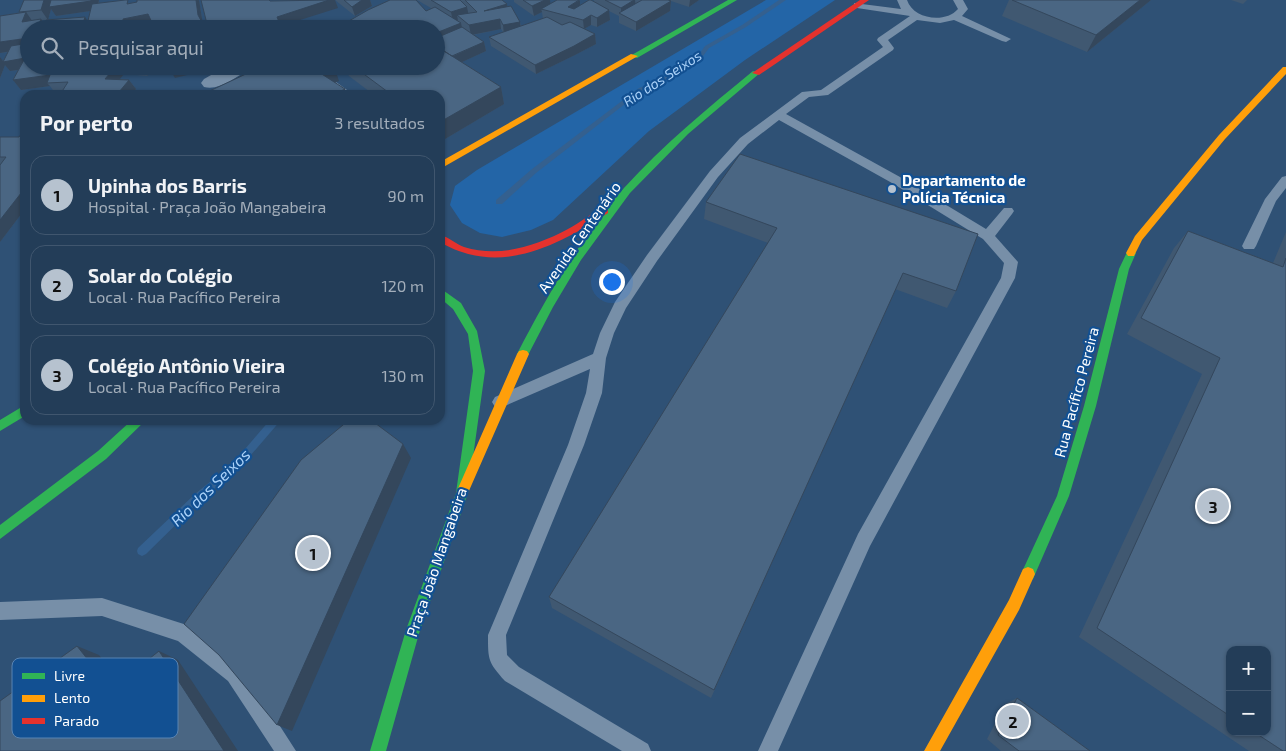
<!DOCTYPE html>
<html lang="pt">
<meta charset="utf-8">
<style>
:root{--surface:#233d58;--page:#2f4861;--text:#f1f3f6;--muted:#a3aeba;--line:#40566e;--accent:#b6c2cf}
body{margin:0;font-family:"Exo 2",sans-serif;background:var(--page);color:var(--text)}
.controls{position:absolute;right:15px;bottom:15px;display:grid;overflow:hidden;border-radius:10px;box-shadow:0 1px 4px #0004}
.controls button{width:45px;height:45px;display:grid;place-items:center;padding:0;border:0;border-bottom:1px solid var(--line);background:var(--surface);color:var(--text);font:25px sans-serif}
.you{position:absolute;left:611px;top:281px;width:18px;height:18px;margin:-12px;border:4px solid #fff;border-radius:50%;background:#1a73e8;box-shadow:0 0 0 8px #1a73e833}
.badge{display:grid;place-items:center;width:32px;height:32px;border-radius:50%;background:var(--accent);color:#111;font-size:16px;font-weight:700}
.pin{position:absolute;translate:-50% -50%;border:2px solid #fff;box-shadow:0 1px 5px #0006}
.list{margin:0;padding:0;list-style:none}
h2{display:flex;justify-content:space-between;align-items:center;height:65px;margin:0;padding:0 20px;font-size:21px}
h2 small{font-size:16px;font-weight:400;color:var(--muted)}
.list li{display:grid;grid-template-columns:32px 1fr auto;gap:15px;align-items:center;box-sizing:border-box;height:80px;margin:0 10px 10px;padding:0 10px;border:1px solid var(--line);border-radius:15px}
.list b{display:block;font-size:19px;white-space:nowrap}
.list p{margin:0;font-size:16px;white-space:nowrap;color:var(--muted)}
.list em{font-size:16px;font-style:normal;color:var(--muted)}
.icon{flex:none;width:28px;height:28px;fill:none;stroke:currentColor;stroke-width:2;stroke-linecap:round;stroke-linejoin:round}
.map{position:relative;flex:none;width:1286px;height:751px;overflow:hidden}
.search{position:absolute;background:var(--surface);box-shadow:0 1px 4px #0004;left:20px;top:20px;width:425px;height:55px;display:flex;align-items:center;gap:12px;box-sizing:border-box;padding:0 18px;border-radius:28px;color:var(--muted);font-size:19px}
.panel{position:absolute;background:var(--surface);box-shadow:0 1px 4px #0004;left:20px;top:90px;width:425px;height:335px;border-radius:15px}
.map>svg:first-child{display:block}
</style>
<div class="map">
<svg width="1286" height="751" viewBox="0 0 1286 751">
<rect width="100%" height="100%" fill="#2f5175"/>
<path fill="#2365a7" d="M766,0H835L745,60L649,131L553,220L531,230L502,237L480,233L462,223L450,205L455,186L477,170Z"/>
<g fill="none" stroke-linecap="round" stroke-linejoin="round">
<path fill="#34608f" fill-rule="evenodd" d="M779,0H786L746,27L709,48L701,59L662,83L643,90L536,173L502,204H496V200L532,169L639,88L658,81L697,57L705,46L742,25Z
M270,420H281L238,470L201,500L146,554L142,556L138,554L137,551L138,548L195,494L232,464Z"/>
<path fill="#778fa8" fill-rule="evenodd" d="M897,0H907C913,19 945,24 958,9L953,0H963L968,9L962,16L1011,39L1006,42L1002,41L954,20L940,23L917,20L888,40L894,48L893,50L828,95L809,97L786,114L900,177L986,229L1004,208H1012L1014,211L1012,214L995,236L1018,262L1015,278L870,546L778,751H758L858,534L1001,278L1004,263L983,239L892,183L779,120L748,144L718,177L657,261L626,308L614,333L606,358L602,393L584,445L506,635L507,655L519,667L648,744L651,751H622L505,681C488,662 488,660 488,635L568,445L586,393L590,369L500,408L495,407L492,402L495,397L593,354L600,333L615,302L647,255L710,171L740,138L802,92L821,90L883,47L877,40L878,38L910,16L857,8L854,7V3L901,9Z
M336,82L354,95H342L331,85Z
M1286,176V188L1276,201L1256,246L1254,249H1244L1242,246L1265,199L1282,177Z
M102,598L190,626L242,667L296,751H274L228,681L178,641L102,616L0,620V602Z"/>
<path fill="#778fa8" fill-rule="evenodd" d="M227,66H251L249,70C235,77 220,91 204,87L201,83L204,79Z"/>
<path fill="#30b455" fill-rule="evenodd" d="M728,0H737L637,58L630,56Z
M753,71L760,73L688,134L630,193L581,260L553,307L527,357H519L517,354C547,296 580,238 624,188C663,145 708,108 753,71Z
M1131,249L1136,253L1129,269L1096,406L1069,496L1033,579L1028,581L1023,579L1021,574L1057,496L1084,406L1119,269L1128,250Z
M440,288L461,303L477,331L485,371L468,493L420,630L386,751H370L406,630L456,493L473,371L468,334L453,309L440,298Z
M25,405V416L0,431V420Z
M132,420H146L106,459L0,539V525L98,451Z"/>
<path fill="#ff9f0a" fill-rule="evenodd" d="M631,54L638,56L440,169V162Z
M1283,67H1286V74L1225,139L1142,240L1134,256H1128L1126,253L1135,236L1219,135Z
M523,350L527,351L529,354L468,493L466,497L462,499L458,497L456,493L517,354L519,351Z
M1028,567L1033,569L1035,574L1019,610L940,751H924L1009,600L1023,569Z"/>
<path fill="#e5322d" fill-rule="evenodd" d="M860,0H869L759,75L752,73Z
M605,208L608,209V213C557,246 499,277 440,242V235C449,237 456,244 464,247C500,258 536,246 568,229C580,223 592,212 605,208Z"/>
</g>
<path fill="#405871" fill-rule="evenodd" d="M99,0V3H130L137,2V0H199L203,25L153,24L135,28L29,66H147L148,76L124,74L119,79L129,80L136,89L132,94L55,93L50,86L21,90L13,80L18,70L10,71L5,65L0,78V57L3,61L8,52L0,53V16L20,13L19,12ZM51,9L56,16L90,11L88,21L44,24L42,20H48Z
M335,0H370L372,6L355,16Z
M417,0H502L507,4V7L520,22L521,26L543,19L542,12L534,16L514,2V0H550V4L580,0V5L594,1V0H699L689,7L671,1L670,11L636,31L619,23V16L609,11L610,20L597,27L591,25L584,29L595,34L596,44L575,55L536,74L491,46L489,37L503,32L501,29L473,35L484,42L486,51L462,62L501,87L504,104L440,142V95H374L349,76L347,72L344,73L334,66H436L431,8Z
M1009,0H1151L1087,52L1002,16Z
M1231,0H1247L1243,4Z
M25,129V209L0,242V137H19Z
M706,202L956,291L947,308L895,289L711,698L552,608L549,597L768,243L704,219Z
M1188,231L1273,263L1286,232V751H1249L1079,637L1202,374L1127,334L1174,248ZM1230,650L1267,732H1230Z
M1017,698L1090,751H1001L987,739L1005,704Z"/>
<path fill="#34475c" d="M44,0H99L97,10L56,16L51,9L48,20L41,10Z
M196,0H199L203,25L205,29H204L198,15Z
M329,0H335L338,8L281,26L277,17Z
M362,0H370L372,6L355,16L352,7Z
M545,0H550L551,7L541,9L542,12L534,16L532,6Z
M580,0V9L569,17L568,7Z
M634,0H635L636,9L621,14V8Z
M690,0H699L689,7Z
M1140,0H1151L1087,52L1096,35Z
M671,1L670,11L636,31V22Z
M507,4L508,13L484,11Z
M467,7L469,17L457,15L458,21L453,22L451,12Z
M609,10L610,20L597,27V18Z
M26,12L33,22H22Z
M148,14L153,24L135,28L136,29H81L85,17L91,26Z
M591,15V25L584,29L583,20Z
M41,19L48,29H37Z
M500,19L501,29L471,35L469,25Z
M520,22L521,32L504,35L503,25Z
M233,23L236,29L208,28Z
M461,23L463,33L436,44V33Z
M595,34L596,44L575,55L536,74L535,65Z
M29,38V48L0,53V42Z
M484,42L486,51L449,68L447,59Z
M0,57L3,61L25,58L32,68L10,71L5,65L0,78Z
M116,66H119L124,74L112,89L105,79Z
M142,66H147L148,76Z
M178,66H215L216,68L175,78L169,68Z
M327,66H334L339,81L324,88L317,71Z
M341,66H345L347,72L344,73Z
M50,75L47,83L50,86L21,90L13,80Z
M129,80L136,89L131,95L119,92Z
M501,87L504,104L440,142V122Z
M345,89L347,95H333Z
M25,188V209L0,242V220Z
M403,444L411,458L292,731L277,725Z
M77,646L99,655L132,696L111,689Z
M159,651L178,660L238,751H224Z"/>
<path fill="#4a6683" stroke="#34475c" d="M24,0H44L41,10L19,12Z
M51,0H91V1L49,7Z
M125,0H128L127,4L137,2V0H196L198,15L203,24L204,29H155L148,14L123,19V22L86,29L92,4Z
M201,0H269L270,1L329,0L277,17L282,29H232L234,28L233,23L208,28Z
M344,0H362L352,7Z
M390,0H416L426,11L435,7L461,23L436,33V29H335L368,10Z
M431,0H460L467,7L451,12Z
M465,0H502L507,4L484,11L511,6L520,22L503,25L500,19L469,25L457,15L477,12Z
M523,0H545L532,6Z
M557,0H579L568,7L574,9L589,0H591L609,10L597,18L591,15L583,20L541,9Z
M605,0H634L621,8Z
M642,0H668L671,1L636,22L619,13Z
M1012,0H1140L1096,35Z
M26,12L22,22L41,19L37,29H29V38L0,42V16Z
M85,17L81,29H42L46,20Z
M547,17L562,25L570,22L595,34L574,46L535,65L489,37Z
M134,26L135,29H116Z
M462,27L484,42L452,56L436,46V38Z
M29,43V66H116L105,79L129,80L119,92L139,95H44L45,93H61L68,82L47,83L50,75L13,80L25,58L3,62L11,46Z
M436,46L501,87L440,122V95H392L353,66H436Z
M169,66H178L169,68Z
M263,66H327L317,71L345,89L333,95H201Z
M25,129V188L0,220V165L6,157H0V137H19Z
M740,154L978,234L956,291L903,273L714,690L549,597L777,228L706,202Z
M1188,231L1283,267L1286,258V751H1283L1254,732H1267V650H1230V716L1097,628L1220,358L1141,318Z
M349,420H371L403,444L277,725L219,655L184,624L301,460Z
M77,646L111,689L159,651L224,751H0V701Z
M1017,698L1090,751H1019L998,735Z"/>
<circle fill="#b6c2cf" stroke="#125092" stroke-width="2" cx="892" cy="189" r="5"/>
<g text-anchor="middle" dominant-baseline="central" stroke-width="4.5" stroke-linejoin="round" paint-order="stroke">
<g font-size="14" font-style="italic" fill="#abd2f9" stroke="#125092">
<text transform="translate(662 78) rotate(-33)">Rio dos Seixos</text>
</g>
<g font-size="15" font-weight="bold" fill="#fff" stroke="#125092" text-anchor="start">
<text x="902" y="180">Departamento de<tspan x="902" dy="17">Polícia Técnica</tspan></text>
</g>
<g font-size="15" fill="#fff" stroke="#125092">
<text transform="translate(579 237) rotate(-55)">Avenida Centenário</text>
<text transform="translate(1076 392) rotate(-75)">Rua Pacífico Pereira</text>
<text transform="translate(436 562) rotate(-71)">Praça João Mangabeira</text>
</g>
<g font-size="16" font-style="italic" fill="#abd2f9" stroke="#125092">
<text transform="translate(210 487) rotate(-44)">Rio dos Seixos</text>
</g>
</g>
<rect x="12" y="658" width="166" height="80" rx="8" fill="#125092" stroke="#5984b3" stroke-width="1"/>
<rect x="22" y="673" width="23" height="6" fill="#30b455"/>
<rect x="22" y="695" width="23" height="7" fill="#ff9f0a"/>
<rect x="22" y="718" width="23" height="6" fill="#e5322d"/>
<g font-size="14" fill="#fff">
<text x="54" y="681">Livre</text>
<text x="54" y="703">Lento</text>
<text x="54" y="726">Parado</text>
</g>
</svg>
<div class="controls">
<button>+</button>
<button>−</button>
</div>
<div class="you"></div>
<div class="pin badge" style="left:313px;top:553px">1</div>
<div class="pin badge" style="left:1013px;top:721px">2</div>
<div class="pin badge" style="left:1213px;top:506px">3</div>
<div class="search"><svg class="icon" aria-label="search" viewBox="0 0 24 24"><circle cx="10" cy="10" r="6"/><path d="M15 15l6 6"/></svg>Pesquisar aqui</div>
<section class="panel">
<h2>Por perto<small>3 resultados</small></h2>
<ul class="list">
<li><span class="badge">1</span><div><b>Upinha dos Barris</b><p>Hospital · Praça João Mangabeira</p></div><em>90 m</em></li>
<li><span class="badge">2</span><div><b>Solar do Colégio</b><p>Local · Rua Pacífico Pereira</p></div><em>120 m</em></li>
<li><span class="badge">3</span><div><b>Colégio Antônio Vieira</b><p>Local · Rua Pacífico Pereira</p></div><em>130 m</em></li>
</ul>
</section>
</div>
